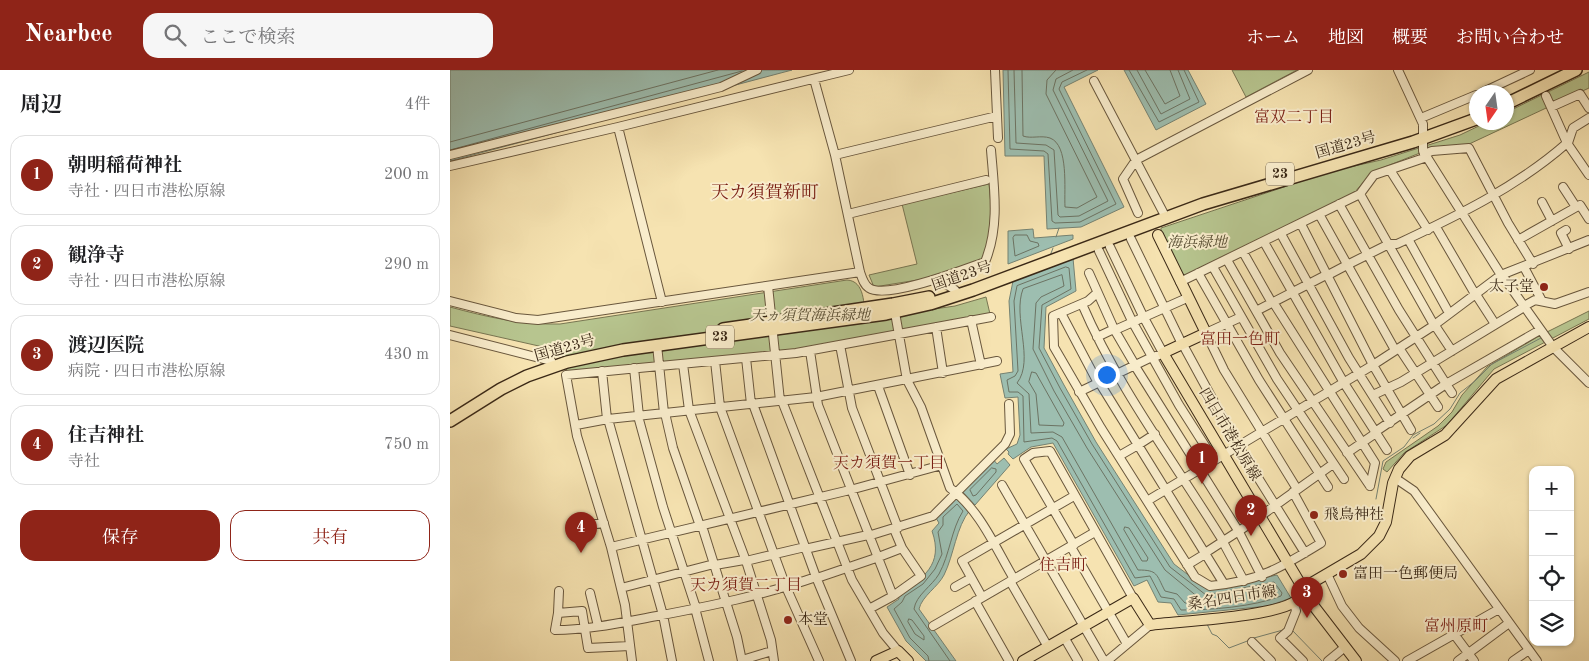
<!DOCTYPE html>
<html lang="ja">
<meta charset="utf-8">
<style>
:root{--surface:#fff;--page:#f6f6f6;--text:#202124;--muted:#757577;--line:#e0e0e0;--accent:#8f2418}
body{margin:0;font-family:"Old Standard TT","Noto Serif JP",serif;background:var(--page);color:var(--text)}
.controls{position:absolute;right:15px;bottom:15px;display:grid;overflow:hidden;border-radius:10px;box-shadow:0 1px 4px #0004}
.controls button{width:45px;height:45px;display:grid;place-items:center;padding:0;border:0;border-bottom:1px solid var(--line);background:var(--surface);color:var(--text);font:25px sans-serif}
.compass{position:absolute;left:1019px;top:15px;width:45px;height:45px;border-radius:50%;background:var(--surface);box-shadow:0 1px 4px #0004;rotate:193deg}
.you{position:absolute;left:656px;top:304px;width:18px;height:18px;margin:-12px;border:4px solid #fff;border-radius:50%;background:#1a73e8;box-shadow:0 0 0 8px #1a73e833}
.badge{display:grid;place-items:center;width:32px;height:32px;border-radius:50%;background:var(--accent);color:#fff;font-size:16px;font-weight:700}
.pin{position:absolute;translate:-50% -41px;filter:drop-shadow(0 1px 2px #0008)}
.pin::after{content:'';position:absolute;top:26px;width:18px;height:15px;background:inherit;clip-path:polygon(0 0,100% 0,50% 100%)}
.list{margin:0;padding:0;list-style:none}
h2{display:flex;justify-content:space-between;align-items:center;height:65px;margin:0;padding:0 20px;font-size:21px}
h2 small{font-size:16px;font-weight:400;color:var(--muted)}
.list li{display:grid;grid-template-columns:32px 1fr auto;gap:15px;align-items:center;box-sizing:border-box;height:80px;margin:0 10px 10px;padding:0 10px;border:1px solid var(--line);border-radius:15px}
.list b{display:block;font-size:19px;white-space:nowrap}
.list p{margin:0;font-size:16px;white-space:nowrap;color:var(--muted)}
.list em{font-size:16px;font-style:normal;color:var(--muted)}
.actions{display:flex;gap:10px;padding:15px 20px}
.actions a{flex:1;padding:11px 0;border:1px solid var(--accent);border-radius:15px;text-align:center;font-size:18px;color:var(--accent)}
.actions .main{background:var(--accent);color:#fff}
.icon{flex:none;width:28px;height:28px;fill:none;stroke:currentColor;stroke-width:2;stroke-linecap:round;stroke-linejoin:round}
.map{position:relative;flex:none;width:1139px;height:591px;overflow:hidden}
header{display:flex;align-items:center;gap:30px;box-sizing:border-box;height:70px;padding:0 25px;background:var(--accent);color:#fff}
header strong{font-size:24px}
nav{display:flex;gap:28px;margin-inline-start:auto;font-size:18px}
.search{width:350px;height:45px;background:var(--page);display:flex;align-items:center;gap:12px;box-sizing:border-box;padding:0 18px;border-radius:15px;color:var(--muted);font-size:19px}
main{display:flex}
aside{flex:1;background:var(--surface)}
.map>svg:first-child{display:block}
</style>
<header>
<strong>Nearbee</strong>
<div class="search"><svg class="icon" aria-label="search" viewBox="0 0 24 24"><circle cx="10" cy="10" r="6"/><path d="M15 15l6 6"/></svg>ここで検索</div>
<nav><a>ホーム</a><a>地図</a><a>概要</a><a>お問い合わせ</a></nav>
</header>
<main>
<aside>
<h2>周辺<small>4件</small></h2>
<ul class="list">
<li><span class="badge">1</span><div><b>朝明稲荷神社</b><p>寺社 · 四日市港松原線</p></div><em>200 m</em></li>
<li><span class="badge">2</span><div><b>観浄寺</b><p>寺社 · 四日市港松原線</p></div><em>290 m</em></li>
<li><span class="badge">3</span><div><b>渡辺医院</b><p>病院 · 四日市港松原線</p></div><em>430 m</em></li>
<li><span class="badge">4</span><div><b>住吉神社</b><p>寺社</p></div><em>750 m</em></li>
</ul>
<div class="actions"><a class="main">保存</a><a>共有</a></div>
</aside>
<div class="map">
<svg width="1139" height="591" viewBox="0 0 1139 591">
<rect width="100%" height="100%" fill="#f6e3b1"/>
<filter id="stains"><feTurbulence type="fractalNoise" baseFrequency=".004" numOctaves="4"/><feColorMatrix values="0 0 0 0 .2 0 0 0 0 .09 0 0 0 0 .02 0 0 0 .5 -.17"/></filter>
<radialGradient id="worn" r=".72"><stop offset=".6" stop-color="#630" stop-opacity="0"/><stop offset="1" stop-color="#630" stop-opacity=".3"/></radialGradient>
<path fill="#b7c58f" stroke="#787652" d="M782,0H847L796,27Z
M1139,2V18L1017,75L980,79L922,102L905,122L738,205L731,204L711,163V158L882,101L931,90L1010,65L1035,53L1056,52L1057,42Z
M539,114L543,156L534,189L480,208L424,217L419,205L467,194L452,134Z
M397,210C415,211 414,235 415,249L505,236L536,227L540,244L358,278L117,302L111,281L0,256V237C37,247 71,255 110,254Z
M1139,241V249L1044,299L997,355L954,383L937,402L933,399L936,392L988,356L1002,342L1012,325L1037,297L1089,266Z"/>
<path fill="#9dbeb0" stroke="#758272" d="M0,0H342L0,91Z
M553,0H648L614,17L674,137L631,157L597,159L594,86H555Z
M674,0H738L756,34L706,60Z
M583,159L584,168L623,165V169L558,194V161Z
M623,188L626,221L596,237L594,278L614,315L646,372L724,494L758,520L827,505L841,528L818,536L728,545L721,533L708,532L697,510L684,516L603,373L581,377L563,389L558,384L559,382L556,379L567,374L570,365L568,327L555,328L550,304L563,302L559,231L563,211Z
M554,388L560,395L525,435L512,421L543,389L547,394Z
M507,426L520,440C506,457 504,485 494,505C488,517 472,526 469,539L506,591H476L456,571L437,537L449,529L448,525C473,508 494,495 482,461L489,453L486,448Z"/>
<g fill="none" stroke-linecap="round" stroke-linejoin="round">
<path stroke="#6c7363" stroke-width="1" d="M558,0L560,79L594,81L598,84L602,151L605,153L630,152L666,134L609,19L612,12L637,0
M564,0L566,73L596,75L604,80L608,145L610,147L629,146L658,131L603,20L606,9L623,0
M572,0L573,66C581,69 591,65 600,68C619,75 614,119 615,137L627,138L647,127L596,24L597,10L606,0
M679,0L709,52L749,32L734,0
M687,0L711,44L740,29L728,0
M695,0L715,34L730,26L720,0
M0,72L268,0
M0,80L292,1
M565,165H577L580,171L588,173L589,176L565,186L563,168Z
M616,197L619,198L621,219L592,235L589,278L610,318L642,374L720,497L756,525L824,512L832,523L831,526C803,537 761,540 731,540L724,529L711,527L700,506L685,508L607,371L602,368L574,372L573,326L568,322H559L557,310L565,306L568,301L564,231L567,216Z
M612,205L614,216L591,227L586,233L583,279L604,321L637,378L715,500L749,528L748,532L735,533L727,524L715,521C706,504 708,500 688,500L612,367L603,362L581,363L579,324L567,313C585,290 562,247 573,219Z
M582,302L586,303L614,353L613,356L589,355L586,324L579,312Z
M542,398L546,399V402L526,425L523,426L520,420Z
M675,457L679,458L698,488L697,491H692L674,460Z
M459,549L462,550L474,566V570L465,564L458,552Z
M479,591L478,586L460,568L444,539L452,532L455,526L473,514L485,499L492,484L488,462L493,455V447L507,434L513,441C501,460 500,484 489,504C482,516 466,525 464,539L500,591"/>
<path stroke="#758272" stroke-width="1" d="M606,167L609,158
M600,186L603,178
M963,368L970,363
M926,429L933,391L954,377L963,365L984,354L1000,339L1010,323L1025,311L1042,294L1091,268
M757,554L762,564L767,566L779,578L800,570
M841,559L872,591
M804,568L833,560"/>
<defs>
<path id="minor" d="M545,0L548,68
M948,0L973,54V81L1051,205
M364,9L385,85L410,202C412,208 414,215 419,218C437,230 515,199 535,192C550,156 544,118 541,80
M644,11L713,142
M1033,22L1080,0
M1096,26L1117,73L1139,105
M1101,37L1130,24L1139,38
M971,48L1026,25
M168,57L212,232
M1118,73L1123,58L1139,48
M974,84L982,81L1019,78L1058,153L1083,194
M0,85L271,17L307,0
M385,85L547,46
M0,96L168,57L399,0
M940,100L978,160
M1113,117L1126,137
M910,124L984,255
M1092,132L1102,151
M889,134L949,240L996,314
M688,143L673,109L686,90L858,0
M398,144L536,110
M869,144L945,280
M851,154L923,295L961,360
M986,157L1025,224
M1116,160L1111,163L1119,179
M831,164L899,288L940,353
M681,169L732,274
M958,169L999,243
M1068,170L1130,135L1139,149
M814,172L894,313L937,380
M660,177L693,246L713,283L702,288
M649,181L682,251
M793,182L822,233
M777,190L830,283L920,416
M897,195L939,174H947C1007,146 1067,117 1117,73
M763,197L827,309L894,409
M1074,197L1092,231
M639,203L664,259L647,267
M748,203L809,310L878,417
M878,205L897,195
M1052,205L1103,277L1139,313
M490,210L505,220
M730,212L910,124L924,105L977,87
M318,216L330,331
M647,223L638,231L603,246L604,277L651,358L745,507L760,516C808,512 832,497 871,473L843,422
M1025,223L1045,254
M0,231L66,248L88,250L410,202
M823,232L925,393L920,416
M632,234C668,318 725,393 773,471
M1074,236L1085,230L1105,234L1139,222
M444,237L457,310L471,337L500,418C530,440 545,477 564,509
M806,241L878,204
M611,243L648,313
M791,247L756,263L774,300L847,419
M521,250L531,295
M682,251L729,335L764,390
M984,254L1002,281
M486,257L493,303
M664,259L685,295
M665,260L737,228
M0,265L101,291
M732,273L787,374L855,483
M207,275L214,343
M390,275L402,338L448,458
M949,278L988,337
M360,281L368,335L443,526
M296,288L301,334
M265,291L270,337L336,517L369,591
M982,293L1074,237
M233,294L239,340L296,491L321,570L324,591
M685,296L789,462L812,507
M184,298L189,346
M152,301L157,349
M649,312L774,514
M996,314L1002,323
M428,316L460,405
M629,322L702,287
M923,325L951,312L982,293
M332,331L402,510L433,563L448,581
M303,334L366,507L401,591
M215,343L223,378L250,456
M188,346L213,437L246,538
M158,349L213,545L222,591
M126,355L158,349L366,327L547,291
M925,362L996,314L1090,260
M688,375L705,364
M897,383L926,363
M669,386L688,375
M945,408L964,421L1087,591
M552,415L654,591
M697,431L923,295L983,256L1051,205L1139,170
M130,456L154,453
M252,456L287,567L292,591
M418,466L483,446L555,374L560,364L559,334
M773,472L794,511
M624,475L574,389L583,383L600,381L683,528
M161,477L400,420L492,395
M621,477L677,574
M355,479L418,465
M755,483L798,455L883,394
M426,488L452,478L444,459
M296,491L355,477
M265,495L294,490
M737,495L755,484
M877,504L892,536L909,558L945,591
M367,508L426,488
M560,511L598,577
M505,517L521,508
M171,518L264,494
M140,523L148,556
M532,527L512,491L624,426
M525,531L559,591
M844,533L846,541L838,561L830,568L853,591
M245,538L259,591
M419,539L443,526L471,506L452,478
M108,543L109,521
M483,556L645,462
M1004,564L1024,591
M614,567L628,591
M802,572L821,591
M180,576L138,578L132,541L108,543L105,560C139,560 174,552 207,546C260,536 314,525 366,507
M292,590L322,581
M182,591L175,535L161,477L127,366L116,305L346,283L541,247
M657,591L700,555
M878,591L895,577
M957,591L1049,539
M1008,591L1059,553
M1063,591L1079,580"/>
<path id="major" d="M708,165L756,263L713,283L863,535L906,591
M426,591L448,581L458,591
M573,591L683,528L700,555C731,551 824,547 846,531C850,528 852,524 853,518L911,484L929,466L936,452L943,413L949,399L960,386L995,365L1046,309L1139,257"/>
<path id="highway" d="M1056,34L1126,0
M273,259L443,234L479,227
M0,351L51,319L77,306L117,292L173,280L436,244L480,234L523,220L753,134L963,72L1026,49"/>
</defs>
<use href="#minor" stroke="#69573d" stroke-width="10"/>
<use href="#major" stroke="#3a2816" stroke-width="12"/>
<use href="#highway" stroke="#3a2816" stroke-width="14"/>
<use href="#minor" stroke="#f9edcc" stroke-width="8"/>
<use href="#major" stroke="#f6e3b1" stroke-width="10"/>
<use href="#highway" stroke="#f6e3b1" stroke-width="11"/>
</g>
<g fill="#8f2418" stroke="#f9edcc" stroke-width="2">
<circle cx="1094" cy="217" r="5"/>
<circle cx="864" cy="445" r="5"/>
<circle cx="893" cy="504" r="5"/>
<circle cx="338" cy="550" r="5"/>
</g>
<g text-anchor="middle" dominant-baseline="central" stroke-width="4" stroke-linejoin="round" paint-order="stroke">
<g fill="#f9edcc" stroke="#73634d" stroke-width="1">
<rect x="816" y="92.5" width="28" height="23" rx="4"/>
<rect x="256" y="255.5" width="28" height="23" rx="4"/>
</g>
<g font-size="14" font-weight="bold" fill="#3a2816">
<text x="830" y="104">23</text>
<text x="270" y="267">23</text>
</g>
<g font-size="15" fill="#3a2816" stroke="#f9edcc">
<text transform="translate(896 76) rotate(-16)">国道23号</text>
<text transform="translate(512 207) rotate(-19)">国道23号</text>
<text transform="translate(115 279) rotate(-16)">国道23号</text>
<text transform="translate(779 365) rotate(59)">四日市港松原線</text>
<text transform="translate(782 529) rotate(-9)">桑名四日市線</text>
</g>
<g font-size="15" font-style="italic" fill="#594f34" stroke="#f9edcc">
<text x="747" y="173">海浜緑地</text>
<text x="360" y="246">天ヵ須賀海浜緑地</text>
</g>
<g font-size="15" fill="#3a2816" stroke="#f9edcc" text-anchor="start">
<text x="1084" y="217" text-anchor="end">太子堂</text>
<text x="874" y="445">飛鳥神社</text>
<text x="903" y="504">富田一色郵便局</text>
<text x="348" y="550">本堂</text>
</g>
<g font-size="16" fill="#7a1f14" stroke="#f9edcc">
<text x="844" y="48">富双二丁目</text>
<text x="790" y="270">富田一色町</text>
<text x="439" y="394">天カ須賀一丁目</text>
<text x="613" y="496">住吉町</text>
<text x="296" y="516">天カ須賀二丁目</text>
<text x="1006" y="557">富州原町</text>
</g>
<g font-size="18" fill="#7a1f14" stroke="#f9edcc">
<text x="315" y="123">天カ須賀新町</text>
</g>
</g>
<rect width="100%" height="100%" filter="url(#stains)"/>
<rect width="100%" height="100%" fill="url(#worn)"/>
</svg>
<div class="controls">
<button>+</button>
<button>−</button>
<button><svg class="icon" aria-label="locate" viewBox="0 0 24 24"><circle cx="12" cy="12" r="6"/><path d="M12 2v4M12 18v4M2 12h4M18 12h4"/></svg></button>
<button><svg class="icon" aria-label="layers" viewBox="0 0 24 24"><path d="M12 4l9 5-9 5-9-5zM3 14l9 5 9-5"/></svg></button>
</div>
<svg class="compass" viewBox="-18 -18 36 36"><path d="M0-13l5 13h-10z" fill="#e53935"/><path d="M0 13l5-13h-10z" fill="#757577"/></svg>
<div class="you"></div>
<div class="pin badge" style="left:752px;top:414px">1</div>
<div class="pin badge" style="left:801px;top:466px">2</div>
<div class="pin badge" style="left:857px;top:548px">3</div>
<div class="pin badge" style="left:131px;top:483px">4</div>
</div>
</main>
